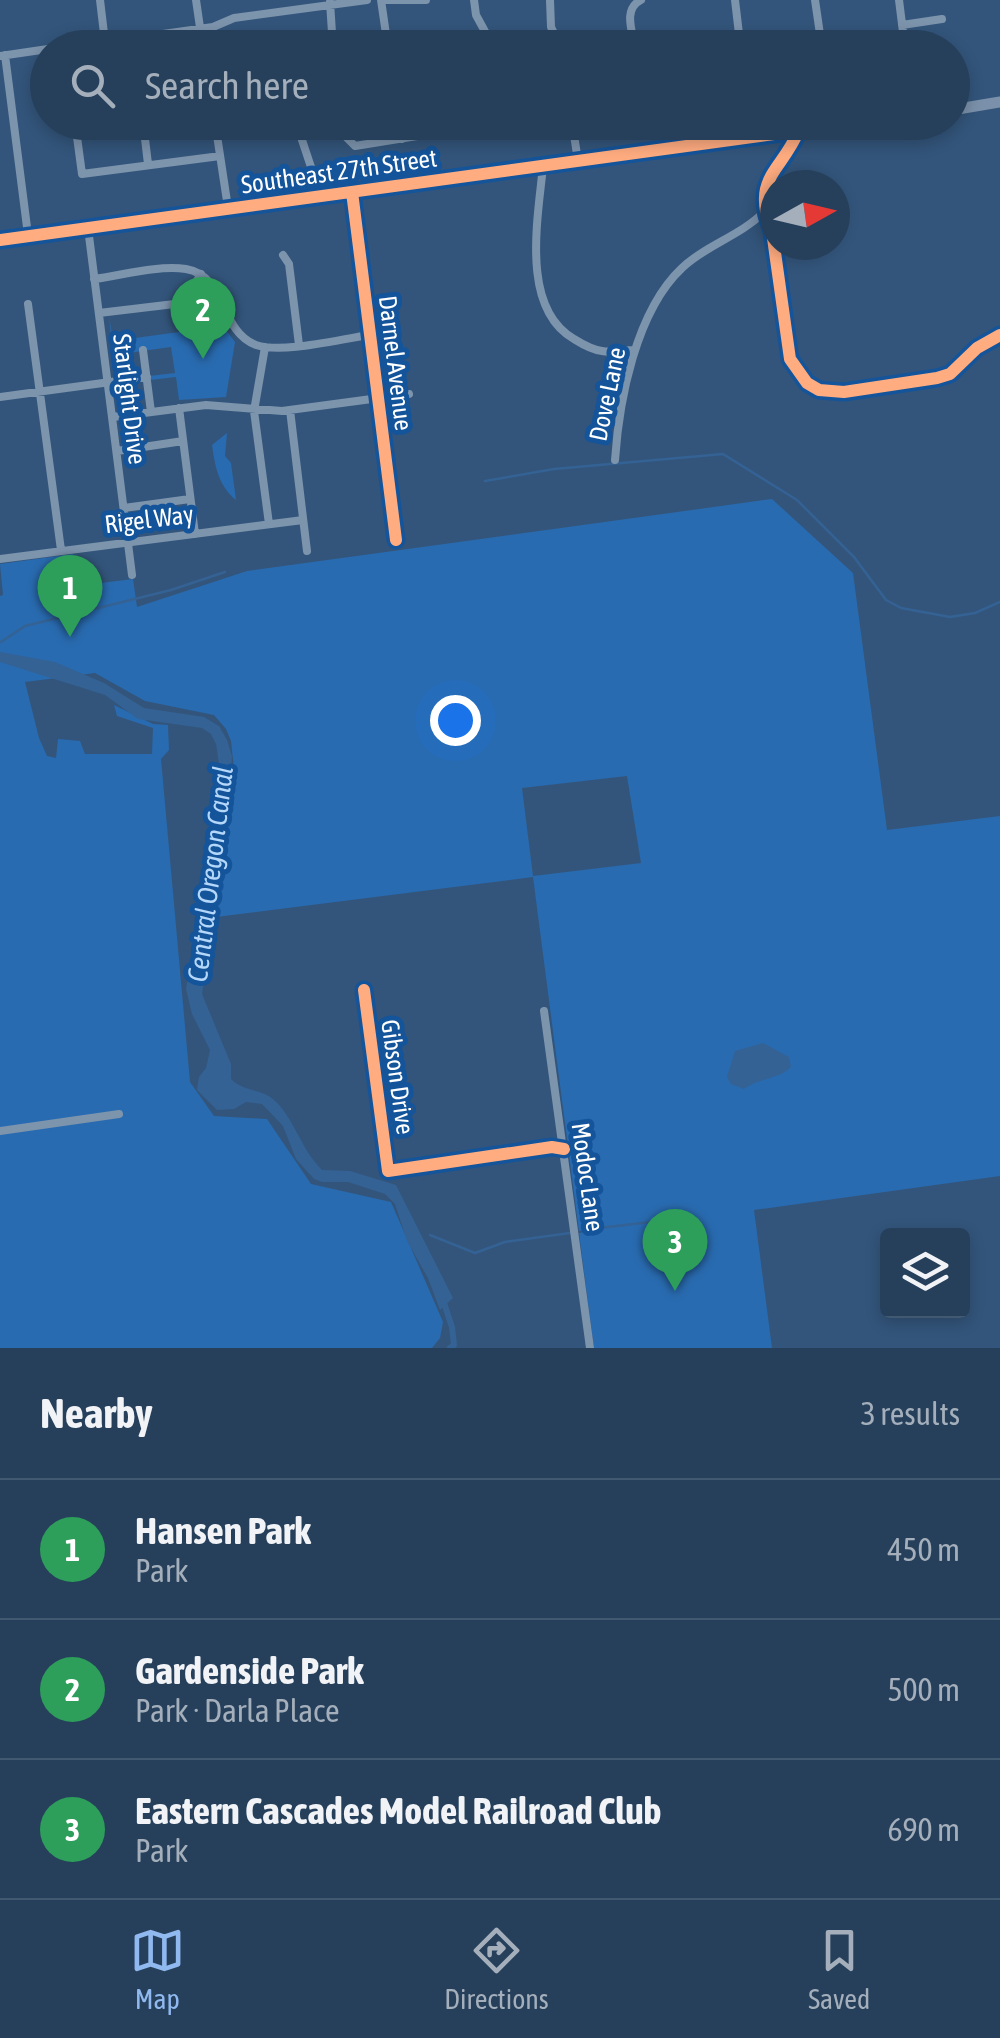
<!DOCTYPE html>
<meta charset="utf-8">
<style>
:root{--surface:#26405c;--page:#2e4762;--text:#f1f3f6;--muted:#a4afbb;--line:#425972;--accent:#90b9f0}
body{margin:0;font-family:"Asap Condensed",sans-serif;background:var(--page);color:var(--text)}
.controls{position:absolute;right:30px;bottom:30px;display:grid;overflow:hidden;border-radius:10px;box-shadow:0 5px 15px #0003}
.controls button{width:90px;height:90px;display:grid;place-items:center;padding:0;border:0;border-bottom:2px solid var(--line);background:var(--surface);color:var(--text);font:50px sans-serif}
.compass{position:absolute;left:760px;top:170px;width:90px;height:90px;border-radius:50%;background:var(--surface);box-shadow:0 5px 15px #0003;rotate:82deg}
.you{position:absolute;left:455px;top:720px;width:35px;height:35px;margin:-25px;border:8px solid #fff;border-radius:50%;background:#1a73e8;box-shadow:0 0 0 15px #1a73e833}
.badge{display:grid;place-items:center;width:65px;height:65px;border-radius:50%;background:var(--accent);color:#fff;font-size:32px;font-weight:700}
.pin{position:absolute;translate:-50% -82px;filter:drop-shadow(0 2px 5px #0008)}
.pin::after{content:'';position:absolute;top:52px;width:35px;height:30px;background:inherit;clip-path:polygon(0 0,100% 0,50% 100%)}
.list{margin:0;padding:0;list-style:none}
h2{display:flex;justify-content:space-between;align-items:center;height:130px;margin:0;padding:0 40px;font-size:42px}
h2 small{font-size:32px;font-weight:400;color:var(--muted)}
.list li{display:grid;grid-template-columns:65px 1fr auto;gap:30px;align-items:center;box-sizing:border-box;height:140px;padding:0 40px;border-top:2px solid var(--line)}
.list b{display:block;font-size:38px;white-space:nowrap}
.list p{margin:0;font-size:32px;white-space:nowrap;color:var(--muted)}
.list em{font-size:32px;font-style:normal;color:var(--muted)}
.icon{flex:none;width:55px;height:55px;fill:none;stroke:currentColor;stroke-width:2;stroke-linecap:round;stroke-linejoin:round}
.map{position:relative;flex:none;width:1000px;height:1348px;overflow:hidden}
.search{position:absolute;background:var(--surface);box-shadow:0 5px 15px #0003;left:30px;right:30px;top:30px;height:110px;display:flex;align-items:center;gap:25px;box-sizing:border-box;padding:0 35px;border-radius:55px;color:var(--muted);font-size:38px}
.sheet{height:550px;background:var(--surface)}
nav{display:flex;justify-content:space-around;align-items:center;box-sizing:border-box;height:140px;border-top:2px solid var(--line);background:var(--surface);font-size:28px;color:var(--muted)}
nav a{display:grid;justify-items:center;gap:5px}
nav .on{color:var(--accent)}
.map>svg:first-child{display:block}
</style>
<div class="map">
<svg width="1000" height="1348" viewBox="0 0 1000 1348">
<rect width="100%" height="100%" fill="#33557b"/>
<path fill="#296bb0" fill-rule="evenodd" d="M109,316L113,341L223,326L235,342L226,397L179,400L176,377L150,380L149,376L175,373L171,347L114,355L115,376Z
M227,433L225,456L231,463L236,500C218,485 215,466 212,445Z
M772,499L853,573L887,830L1000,816V1176L754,1210L772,1348H594L579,1233L599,1230L579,1231L533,877L216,917L234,769L231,741L226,729L214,715L145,701L95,673L25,682L39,738L47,756L56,758L58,739L80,741L85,754H152L153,728L117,716L114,705L153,724L168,725L169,750L161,759L190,1082L214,1116L267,1119L311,1184L391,1202L443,1322L440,1338L432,1348H0V596L3,595L0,564L73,554L77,586L133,579L137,607L247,571ZM627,776L641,863L533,876L522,788Z"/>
<path fill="#346294" d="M0,652L55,662L104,683L144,708L204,717L219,726L227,740L232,756L226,840L202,994L231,1064V1079C242,1091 261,1089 273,1099C294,1117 300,1148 322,1170L350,1171L396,1185L453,1298L440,1310L428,1278L407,1241L395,1204L385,1194L348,1182H322L314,1179L296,1159L283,1126L262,1104L246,1102L234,1109L217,1110L197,1090L199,1077L206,1068L210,1050L192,1014L186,989L202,895L210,817L219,794L220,770L216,744L211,734L202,728L138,719L105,695L0,662Z
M763,1043L789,1057L791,1067C780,1079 758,1078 744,1089L731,1084L727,1077L735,1051Z"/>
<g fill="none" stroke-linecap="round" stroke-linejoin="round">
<path stroke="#346294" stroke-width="2.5" d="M485,481L554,469L723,454L797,500L854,557L886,600L901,608L950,617L975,613L1000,602
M1,642L25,626L171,590L225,572
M582,1230L676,1219L679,1224
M430,1235L475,1253L505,1242L570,1233"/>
<path stroke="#346294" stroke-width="6" d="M443,1300L452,1327L454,1345L450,1348"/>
<path stroke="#7d94ad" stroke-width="8" d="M100,0L105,42
M196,0L203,48
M381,0L388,48
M385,0H426
M474,0L476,15L494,48
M550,0L551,27L561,48
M815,0L822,48
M899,0L905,48
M330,2L333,48
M902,25L942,19
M63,48L213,27L234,18L367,0
M635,48C632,30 623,9 641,0
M709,48L736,41L739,34L735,0
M884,48L904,45
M5,55L28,235
M0,56L48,49
M75,122L82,174L220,156
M143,122L148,164
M215,122L228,208
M296,122L313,173L315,197
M344,122L347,138L355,146L504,122
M399,122L402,139
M572,122L578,161
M704,122L708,144
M762,122L773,135
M798,132C781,172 751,178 772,231L790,359L807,383L819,390L844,392L937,378L950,374L977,348L1000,335
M543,166C538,218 520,308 574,339C582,344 593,350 602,351C612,353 624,350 633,350
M352,192L396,540
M88,228L132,575
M283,255L289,264L299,345
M94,279C123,275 158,265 186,269C227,276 219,331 256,345C283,354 340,339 370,335
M28,304L61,550
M99,313L183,303L201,274
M265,347L254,411L269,524
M143,350L151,412
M0,397L147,377
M179,408L195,534
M290,410L307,551
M113,417L206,405L282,411L409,394
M117,451L183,441
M615,460C619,400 636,311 682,268C706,245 740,236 764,212H775
M124,508L190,499
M0,559L303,520
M364,990L388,1171L552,1147L564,1149
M544,1011L590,1348
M0,1131L119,1114"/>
<path stroke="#7b91ab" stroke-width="11" d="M952,110L1000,102
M0,240L862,122"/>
<defs>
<path id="cycleway" d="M798,132C781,172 751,178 772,231L790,359L807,383L819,390L844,392L937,378L950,374L977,348L1000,335
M352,192L396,540
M0,240L862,122
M364,990L388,1171L552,1147L564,1149"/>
</defs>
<use href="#cycleway" stroke="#14549a" stroke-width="19"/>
<use href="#cycleway" stroke="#ffac80" stroke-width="12"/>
</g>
<g text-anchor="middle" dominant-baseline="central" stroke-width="10" stroke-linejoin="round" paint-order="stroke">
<g font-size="25" fill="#fff" stroke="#14549a">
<text transform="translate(339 171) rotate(-8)">Southeast 27th Street</text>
<text transform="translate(396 363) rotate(83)">Darnel Avenue</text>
<text transform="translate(607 394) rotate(-78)">Dove Lane</text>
<text transform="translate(130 399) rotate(83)">Starlight Drive</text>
<text transform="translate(149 519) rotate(-7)">Rigel Way</text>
<text transform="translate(398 1077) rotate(82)">Gibson Drive</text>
<text transform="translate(588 1177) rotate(82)">Modoc Lane</text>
</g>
<g font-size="28" font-style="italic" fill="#b4d7fa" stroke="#14549a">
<text transform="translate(210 874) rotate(-83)">Central Oregon Canal</text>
</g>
</g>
</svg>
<div class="controls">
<button><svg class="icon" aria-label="layers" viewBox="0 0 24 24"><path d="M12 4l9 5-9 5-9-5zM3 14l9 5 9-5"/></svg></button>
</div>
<svg class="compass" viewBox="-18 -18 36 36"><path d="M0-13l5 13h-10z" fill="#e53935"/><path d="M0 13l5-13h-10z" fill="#a4afbb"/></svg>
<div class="you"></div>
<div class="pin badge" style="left:70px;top:637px;background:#2e9e5b">1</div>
<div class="pin badge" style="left:203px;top:359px;background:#2e9e5b">2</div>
<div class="pin badge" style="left:675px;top:1291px;background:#2e9e5b">3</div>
<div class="search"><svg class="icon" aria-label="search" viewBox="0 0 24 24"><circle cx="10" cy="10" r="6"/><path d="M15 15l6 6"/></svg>Search here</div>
</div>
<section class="sheet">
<h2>Nearby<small>3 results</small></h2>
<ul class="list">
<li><span class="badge" style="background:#2e9e5b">1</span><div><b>Hansen Park</b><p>Park</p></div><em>450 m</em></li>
<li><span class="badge" style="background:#2e9e5b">2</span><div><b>Gardenside Park</b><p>Park · Darla Place</p></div><em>500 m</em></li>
<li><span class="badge" style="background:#2e9e5b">3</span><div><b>Eastern Cascades Model Railroad Club</b><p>Park</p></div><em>690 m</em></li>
</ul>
</section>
<nav>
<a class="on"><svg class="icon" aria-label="map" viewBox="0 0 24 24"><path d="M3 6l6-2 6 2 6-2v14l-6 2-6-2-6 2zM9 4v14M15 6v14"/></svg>Map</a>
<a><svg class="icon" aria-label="directions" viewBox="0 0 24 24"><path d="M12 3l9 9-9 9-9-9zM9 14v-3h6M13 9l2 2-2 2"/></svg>Directions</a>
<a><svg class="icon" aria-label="saved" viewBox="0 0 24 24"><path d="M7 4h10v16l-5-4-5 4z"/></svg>Saved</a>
</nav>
